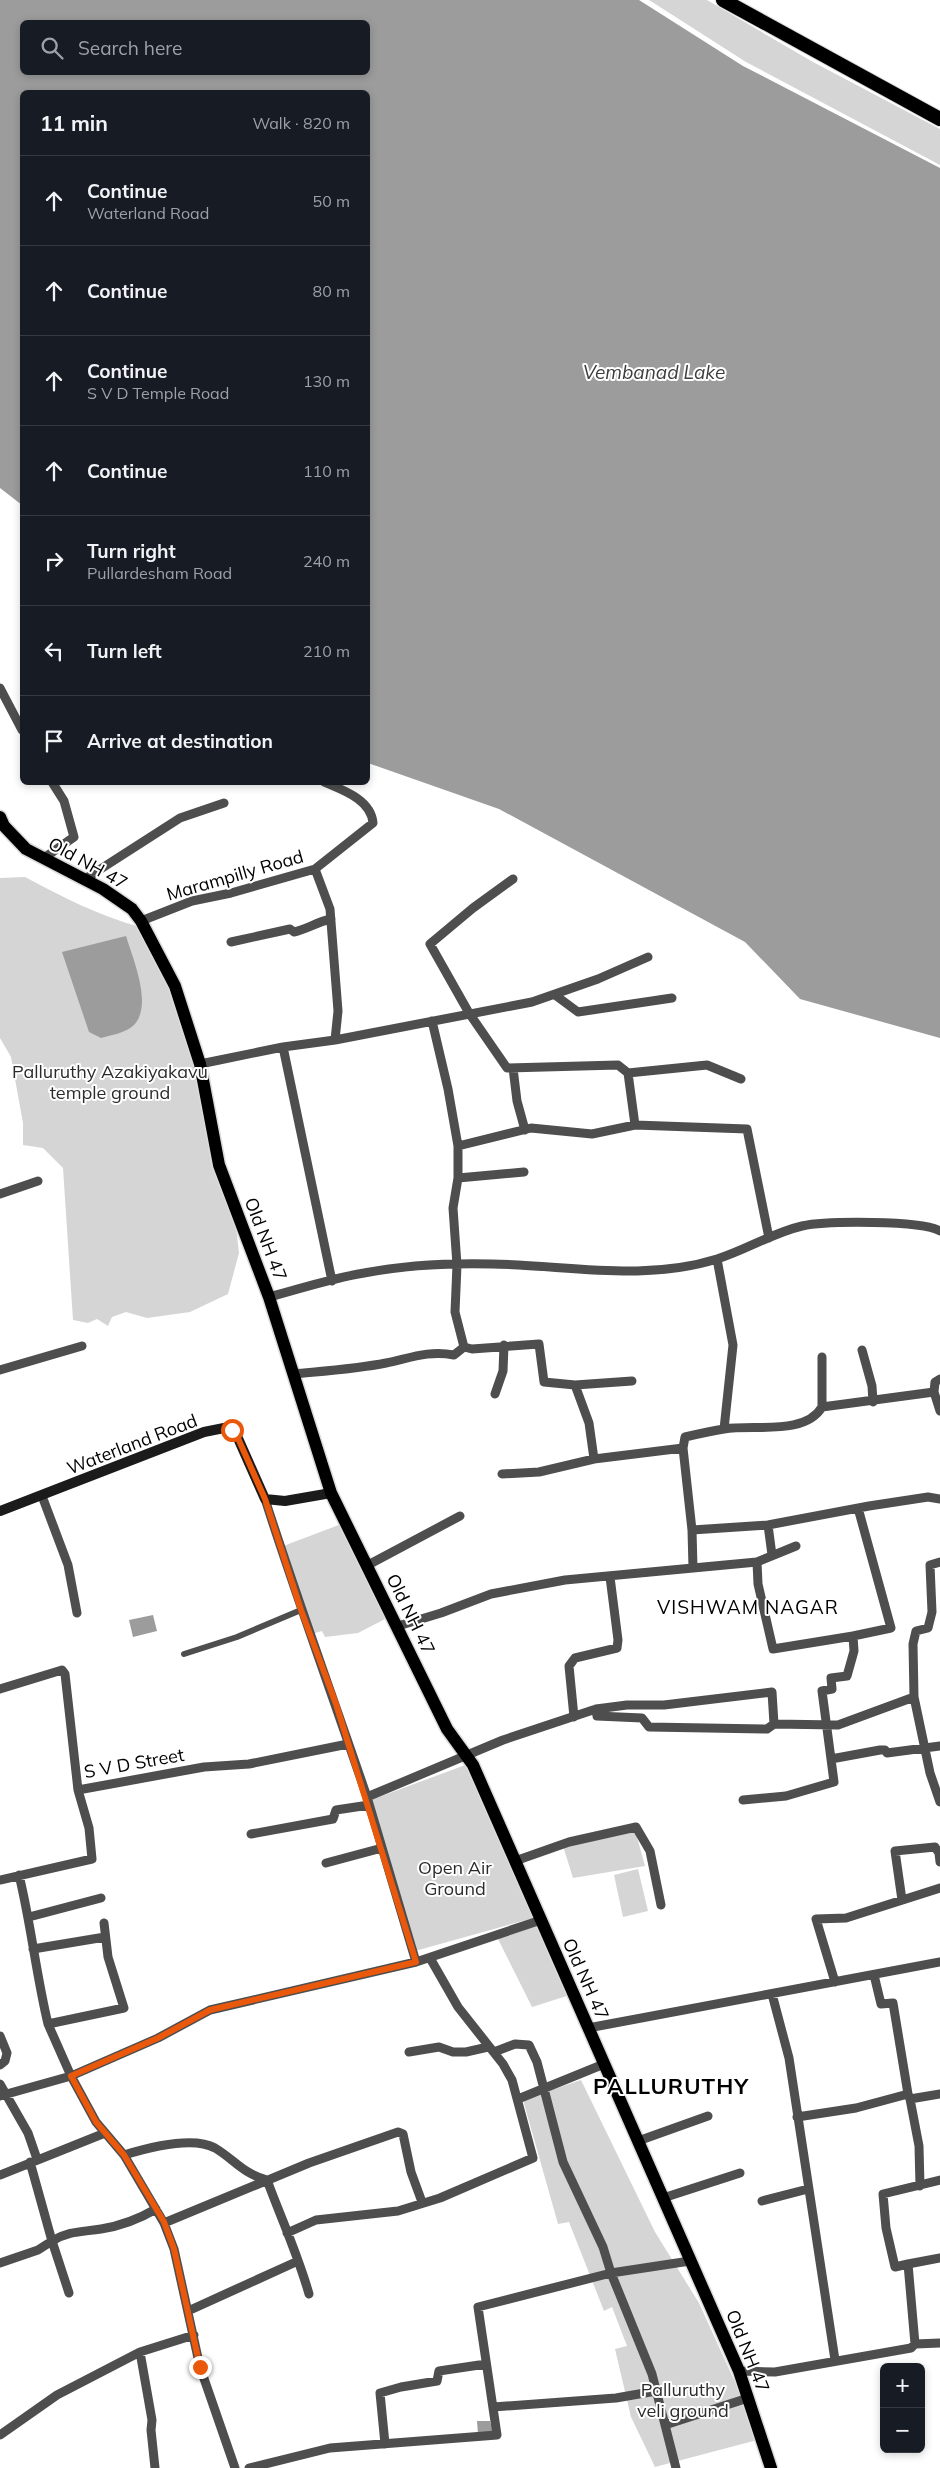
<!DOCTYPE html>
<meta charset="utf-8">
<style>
:root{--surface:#171b24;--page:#20242c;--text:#f1f3f6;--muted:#9ea1a6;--line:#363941}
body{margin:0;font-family:Mulish,sans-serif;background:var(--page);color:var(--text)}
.controls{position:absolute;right:15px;bottom:15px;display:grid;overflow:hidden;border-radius:8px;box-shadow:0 2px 8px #0003}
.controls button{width:45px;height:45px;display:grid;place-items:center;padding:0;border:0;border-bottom:1px solid var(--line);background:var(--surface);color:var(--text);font:25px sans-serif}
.stop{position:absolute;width:15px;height:15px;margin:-11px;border:4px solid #ea580c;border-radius:50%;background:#fff}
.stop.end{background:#ea580c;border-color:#fff;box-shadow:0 1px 5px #0008}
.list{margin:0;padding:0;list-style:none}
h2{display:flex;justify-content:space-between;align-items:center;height:65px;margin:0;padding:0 20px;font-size:21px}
h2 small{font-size:16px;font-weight:400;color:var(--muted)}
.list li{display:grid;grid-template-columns:32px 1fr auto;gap:15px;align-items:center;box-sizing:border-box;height:90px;padding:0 20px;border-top:1px solid var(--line)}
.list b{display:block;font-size:19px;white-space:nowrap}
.list p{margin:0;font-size:16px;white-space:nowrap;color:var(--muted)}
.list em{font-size:16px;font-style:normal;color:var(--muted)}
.icon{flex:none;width:28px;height:28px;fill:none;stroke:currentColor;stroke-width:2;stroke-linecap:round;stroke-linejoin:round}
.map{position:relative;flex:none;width:940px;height:2468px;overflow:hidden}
.search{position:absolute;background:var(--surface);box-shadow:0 2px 8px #0003;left:20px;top:20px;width:350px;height:55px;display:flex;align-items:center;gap:12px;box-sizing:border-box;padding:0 18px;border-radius:8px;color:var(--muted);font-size:19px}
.panel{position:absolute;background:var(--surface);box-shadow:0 2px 8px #0003;left:20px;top:90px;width:350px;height:695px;border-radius:8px}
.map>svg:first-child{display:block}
</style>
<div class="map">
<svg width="940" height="2468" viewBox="0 0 940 2468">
<rect width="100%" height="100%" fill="#fff"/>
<path fill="#d5d5d5" d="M649,0H707L813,62L940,129V165L746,62Z
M25,877C63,897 99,916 140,927L176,998L234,1209L239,1253L228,1294L190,1312L147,1318L126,1312L112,1317L108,1326L97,1319L88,1323L73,1320L63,1168L43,1148L23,1145V1123L11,1057L0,1038V878Z
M344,1523L389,1617L358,1633L325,1637L322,1631L312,1634L278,1548Z
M468,1764L537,1917L415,1951L371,1800Z
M635,1830L645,1866L573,1878L563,1846Z
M638,1869L648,1911L623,1917L614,1875Z
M540,1922L573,1994L532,2007L496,1935Z
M581,2080L655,2232L699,2303L761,2439L655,2467L631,2417L615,2349L627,2346L612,2307L604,2311L569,2222L558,2224L523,2100Z"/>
<path fill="#9c9c9c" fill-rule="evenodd" d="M0,0H639L743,66L940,168V1038L800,999L745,942L499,809L368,763V92H22V505L0,488ZM368,22V72H22V22Z
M126,936C133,959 153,1005 134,1025C126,1033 111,1035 101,1038L89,1032L62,952Z
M153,1615L157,1631L133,1637L129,1620Z
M477,2421H490L493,2434L478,2435Z"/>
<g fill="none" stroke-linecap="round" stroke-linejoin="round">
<defs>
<path id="primary" d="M0,817L4,826L26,849L103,889L132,909L141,921L175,986L200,1064L219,1165L269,1297L331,1493L447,1729L473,1765L739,2371L771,2468"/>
<path id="trunk" d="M723,0L940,119"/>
</defs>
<use href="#primary" stroke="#dbdbdb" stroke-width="15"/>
<use href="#trunk" stroke="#dbdbdb" stroke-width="16"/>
<path stroke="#4e4e4e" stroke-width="6" d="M184,1654L237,1637L301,1610"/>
<path stroke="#4e4e4e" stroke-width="9" d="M0,688L22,730
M44,858L74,837L64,801L52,782
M315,869L373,823C371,799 342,790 324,782
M85,879L180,818L224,803
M513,879L473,908L430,944L469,1013L507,1068L618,1065L628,1073L635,1125
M141,921L192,901L231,893L315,869L330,909L338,1011L335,1040
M231,942L290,929L294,932C307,929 317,922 331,919
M555,995L578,1012L672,998
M432,1021L448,1089L458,1146V1178L453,1208L457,1265L455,1312L464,1347L472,1349L539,1344L544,1382L575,1385L589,1423L594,1459
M283,1047L332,1281
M200,1064L283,1047L335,1040L532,1002L598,979L648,957
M513,1068L517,1101L525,1130
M628,1073L707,1065L741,1079
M458,1146L531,1128L592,1134L635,1125L747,1129L769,1238
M458,1178L524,1172
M0,1194L38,1181
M717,1259L733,1345L724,1429
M269,1297C300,1289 332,1278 364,1273C406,1265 450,1263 492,1264C566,1265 644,1282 717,1259C746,1250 772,1233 802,1226C825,1221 922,1220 940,1231
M862,1350L872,1386L873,1402
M822,1357V1407
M0,1370L82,1346
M294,1374C325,1371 356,1369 386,1363C410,1358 429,1350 454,1355L464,1347
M940,1379L935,1382L934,1392L940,1411
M575,1385L632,1381
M495,1394L503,1371L504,1345
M683,1448L692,1530
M502,1474L539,1472L594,1459L683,1448L685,1437C698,1434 711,1431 724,1429C753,1424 805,1436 822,1407L934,1392
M42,1496L68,1565L77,1613
M265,1499C297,1599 333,1697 367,1797
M858,1508L891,1628L853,1636L854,1651L847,1676L831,1678L832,1689L822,1691L831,1759L880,1750H885L887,1753L940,1746
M768,1525L772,1555
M757,1562L758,1584L773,1649L853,1636
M368,1565L460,1516
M693,1568L757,1562L796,1546
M398,1626L441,1613L491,1594L565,1580L693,1568L692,1530L768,1525L869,1506L928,1497L940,1499
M0,1689L62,1670L65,1674L78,1790L89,1828L92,1859L0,1880
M914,1697L913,1644L916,1631L928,1628L932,1612L930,1565L940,1562
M596,1709L597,1716L642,1718L649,1727L767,1729L774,1724
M574,1717L569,1666L575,1658L617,1648L618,1640L610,1577
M78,1790L204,1767L249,1764L348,1744
M743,1800L786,1796L834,1782L831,1759
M251,1834L333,1819L336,1810L369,1805
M515,1861L569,1842L636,1827L650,1851L661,1905
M326,1863L382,1848
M19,1875C31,1924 36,1974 48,2024
M902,1900L895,1851L935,1847L939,1853L940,1862
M29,1917L101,1898
M104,1923L108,1957L124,2008L48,2024L71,2076L96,2122L124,2155C147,2148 193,2136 215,2148C235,2160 242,2173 267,2180C281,2218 298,2255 309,2294
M33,1949L105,1937
M416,1962L367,1797L503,1740L596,1709L627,1705H664L772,1692L774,1724L838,1725L914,1697L930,1773L940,1802
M874,1975L881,2004L893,2003L908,2094
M835,1982L816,1919L846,1918L940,1888
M772,1994L789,2058L835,2360
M588,2028L940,1962
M0,2036L7,2053L5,2061L0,2065
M409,2052L439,2047L453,2052H466L488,2047
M494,2052L515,2044L529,2045L537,2062L563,2162L603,2247L611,2273L652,2374L676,2468
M0,2084L28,2133L37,2159
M0,2096L71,2076L158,2038L210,2010L416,1962L541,1920
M518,2099L604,2064
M910,2099L919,2146L920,2186
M797,2117L856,2108L908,2094L910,2099L940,2094
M638,2141L708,2116
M124,2155L164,2223L174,2249L200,2367L235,2468
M0,2175L105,2133
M663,2198L740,2173
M762,2201L808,2189
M164,2223L309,2163L398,2132L403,2134L411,2172L422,2202
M287,2233L316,2220L398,2211L440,2198L533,2158L512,2080L503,2064L458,2007L430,1958
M0,2263L38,2250L52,2241L30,2162
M908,2264L940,2258
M69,2293L52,2241C69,2231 81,2232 101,2229C120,2226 139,2219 156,2209
M188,2311L298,2261
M915,2344L908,2264L895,2267L886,2228L883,2194L940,2180
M140,2352L152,2420L151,2430L155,2468
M739,2371L775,2372L911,2348L915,2344L940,2343
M493,2407L616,2398L656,2391
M665,2425L748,2398
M0,2435L57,2395L140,2352L194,2335
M385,2444L380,2393L401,2387L437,2381L439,2371L486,2364
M249,2468L330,2448L497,2435L478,2307L611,2273L690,2261"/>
<path stroke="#1b1b1b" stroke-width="10" d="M0,1511L204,1432L224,1428L232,1430L237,1436L265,1499L285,1501L331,1493"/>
<use href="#primary" stroke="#000" stroke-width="12"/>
<use href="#trunk" stroke="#000" stroke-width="14"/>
</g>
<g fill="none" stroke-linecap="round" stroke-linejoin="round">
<path stroke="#ea580c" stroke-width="6" d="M200,2367L174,2249L164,2222L124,2155L96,2122L71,2076L158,2038L210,2010L416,1962L336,1704L301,1610L265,1499L237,1436L232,1430"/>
</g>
<g text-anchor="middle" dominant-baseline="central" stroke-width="4" stroke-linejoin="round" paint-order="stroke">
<g font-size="18" fill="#000" stroke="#fff">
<text transform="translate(88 863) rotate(29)">Old NH 47</text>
<text transform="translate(235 875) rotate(-16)">Marampilly Road</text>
<text transform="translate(266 1239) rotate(69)">Old NH 47</text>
<text transform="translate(132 1444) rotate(-21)">Waterland Road</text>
<text transform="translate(411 1614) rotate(64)">Old NH 47</text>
<text transform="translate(134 1763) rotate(-10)">S V D Street</text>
<text transform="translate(586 1979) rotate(66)">Old NH 47</text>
<text transform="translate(748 2351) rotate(68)">Old NH 47</text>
</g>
<g font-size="18" fill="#2c2c2c" stroke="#fff">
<text x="110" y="1071">Palluruthy Azakiyakavu<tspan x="110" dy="21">temple ground</tspan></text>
<text x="455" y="1867">Open Air<tspan x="455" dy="21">Ground</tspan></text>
<text x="683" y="2389">Palluruthy<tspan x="683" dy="21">veli ground</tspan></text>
</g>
<g font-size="19" font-style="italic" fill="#3d3d3d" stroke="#fff">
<text x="654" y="372">Vembanad Lake</text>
</g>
<g font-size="19" letter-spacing="1" fill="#000" stroke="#fff">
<text x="748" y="1607">VISHWAM NAGAR</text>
</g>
<g font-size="22" font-weight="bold" letter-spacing="1" fill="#000" stroke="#fff">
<text x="671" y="2086">PALLURUTHY</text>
</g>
</g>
</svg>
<div class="controls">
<button>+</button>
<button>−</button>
</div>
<div class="stop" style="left:232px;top:1430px"></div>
<div class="stop end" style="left:200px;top:2367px"></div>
<div class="search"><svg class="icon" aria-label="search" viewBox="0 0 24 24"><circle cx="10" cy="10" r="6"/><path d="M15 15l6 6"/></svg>Search here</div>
<section class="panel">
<h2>11 min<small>Walk · 820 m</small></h2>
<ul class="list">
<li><svg class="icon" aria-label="ahead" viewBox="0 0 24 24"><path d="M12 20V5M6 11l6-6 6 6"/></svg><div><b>Continue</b><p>Waterland Road</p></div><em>50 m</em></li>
<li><svg class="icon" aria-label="ahead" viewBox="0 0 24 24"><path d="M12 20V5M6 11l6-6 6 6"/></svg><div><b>Continue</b></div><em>80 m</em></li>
<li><svg class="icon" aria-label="ahead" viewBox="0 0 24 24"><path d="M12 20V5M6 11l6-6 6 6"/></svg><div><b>Continue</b><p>S V D Temple Road</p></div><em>130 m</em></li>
<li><svg class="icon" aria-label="ahead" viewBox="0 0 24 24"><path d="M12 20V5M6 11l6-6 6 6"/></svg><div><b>Continue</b></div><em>110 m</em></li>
<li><svg class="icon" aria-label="right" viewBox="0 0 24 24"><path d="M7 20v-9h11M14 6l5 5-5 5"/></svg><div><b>Turn right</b><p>Pullardesham Road</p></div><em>240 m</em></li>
<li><svg class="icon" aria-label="left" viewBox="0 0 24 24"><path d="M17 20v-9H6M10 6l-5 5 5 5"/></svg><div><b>Turn left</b></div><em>210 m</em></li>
<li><svg class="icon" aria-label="arrive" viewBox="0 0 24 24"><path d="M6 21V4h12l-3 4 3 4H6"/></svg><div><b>Arrive at destination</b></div></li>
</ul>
</section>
</div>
